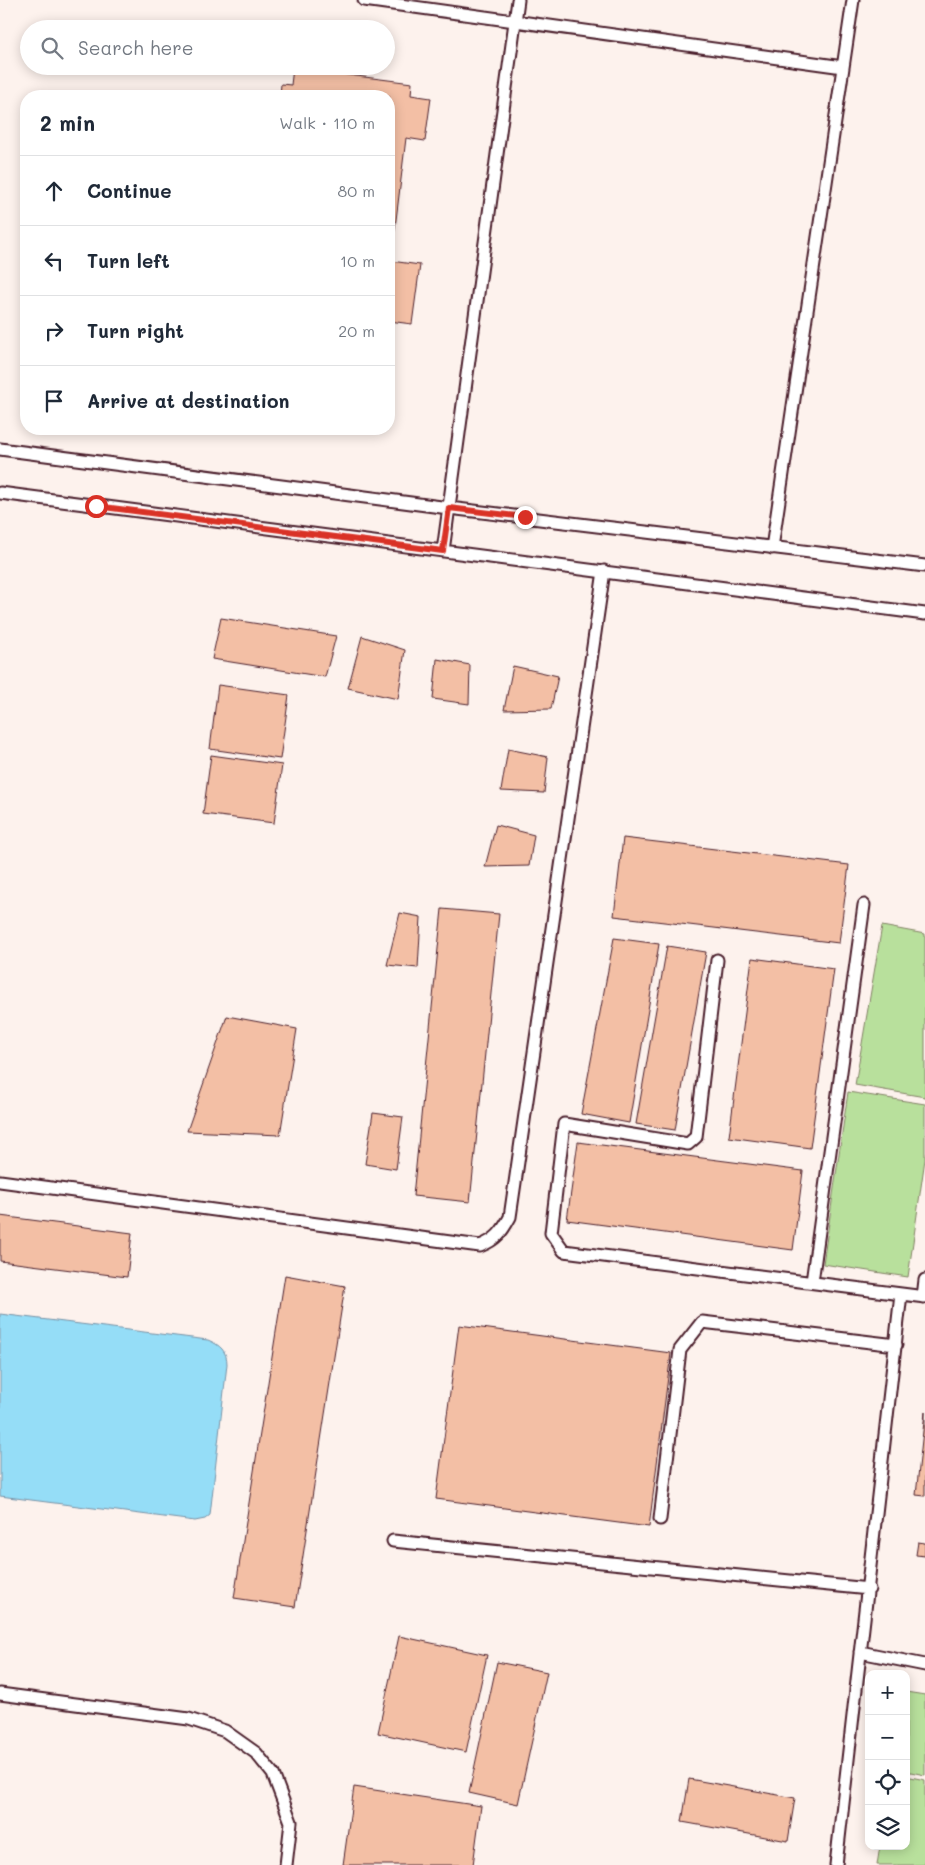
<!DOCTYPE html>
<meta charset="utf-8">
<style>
:root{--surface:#fff;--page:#f6f6f7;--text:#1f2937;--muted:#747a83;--line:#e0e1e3}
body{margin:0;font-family:Mali,sans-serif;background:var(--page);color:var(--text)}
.controls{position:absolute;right:15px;bottom:15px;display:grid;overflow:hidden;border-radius:10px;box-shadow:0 2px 12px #0003}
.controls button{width:45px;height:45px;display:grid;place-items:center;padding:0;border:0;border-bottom:1px solid var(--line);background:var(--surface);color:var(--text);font:25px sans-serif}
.stop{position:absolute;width:15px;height:15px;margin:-11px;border:4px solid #d93025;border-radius:50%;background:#fff}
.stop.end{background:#d93025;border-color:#fff;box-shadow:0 1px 5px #0008}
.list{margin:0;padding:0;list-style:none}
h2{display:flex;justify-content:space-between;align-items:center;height:65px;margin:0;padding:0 20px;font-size:21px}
h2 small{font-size:16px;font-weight:400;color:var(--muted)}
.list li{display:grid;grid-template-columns:32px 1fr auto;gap:15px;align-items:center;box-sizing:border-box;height:70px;padding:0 20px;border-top:1px solid var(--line)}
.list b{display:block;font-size:19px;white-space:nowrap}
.list em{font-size:16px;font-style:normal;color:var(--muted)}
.icon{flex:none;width:28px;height:28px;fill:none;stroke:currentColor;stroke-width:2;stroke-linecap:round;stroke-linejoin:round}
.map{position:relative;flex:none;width:925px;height:1865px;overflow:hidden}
.search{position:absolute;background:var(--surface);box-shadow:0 2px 12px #0003;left:20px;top:20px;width:375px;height:55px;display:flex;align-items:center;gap:12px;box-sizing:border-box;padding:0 18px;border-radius:28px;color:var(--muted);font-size:19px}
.panel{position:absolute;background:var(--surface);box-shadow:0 2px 12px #0003;left:20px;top:90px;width:375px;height:345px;border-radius:20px}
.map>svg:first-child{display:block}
</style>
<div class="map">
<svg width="925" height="1865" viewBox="0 0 925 1865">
<rect width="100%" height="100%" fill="#fdf2ed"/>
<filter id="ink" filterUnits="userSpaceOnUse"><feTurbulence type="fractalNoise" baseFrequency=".02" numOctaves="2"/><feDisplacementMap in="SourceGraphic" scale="10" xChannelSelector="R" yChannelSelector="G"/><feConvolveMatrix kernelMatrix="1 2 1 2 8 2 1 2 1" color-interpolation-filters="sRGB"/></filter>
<g filter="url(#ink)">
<path fill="#b8e09c" stroke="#818064" d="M882,926L925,934V1097L855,1085Z
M848,1092L925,1104V1159L908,1277L823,1264Z
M906,1692L925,1695V1775L906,1771Z
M906,1776L925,1780V1865H877L880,1846H906Z"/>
<path fill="#95ddf7" stroke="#7791a5" d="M0,1314L208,1340C220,1345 227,1351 227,1364L210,1515L205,1519L195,1521L0,1496Z"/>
<path fill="#f3bfa5" stroke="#4a1f2b" d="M293,68L412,83L411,95L431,98L425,141L406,138L391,261L420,265L412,324L389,321V96H280L281,84L291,85Z
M221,618L336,636L325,677L212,659Z
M362,636L405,650L398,699L348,688Z
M437,659L470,665L469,704L433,699Z
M513,666L558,676L551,709L504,710Z
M218,685L289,695L280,759L210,749Z
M508,749L548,757L544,793L501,791Z
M211,755L282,765L274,823L203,814Z
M496,825L534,835L529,866L485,867Z
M623,838L849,865L839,943L614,916Z
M442,909L499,914L470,1202L413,1196Z
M400,913L421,917L418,968L387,965Z
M614,938L659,944L629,1123L581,1114Z
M667,946L706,952L675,1130L636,1124Z
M752,958L834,969L810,1148L729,1137Z
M227,1016L297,1029L280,1135L187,1131Z
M373,1113L403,1117L396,1169L365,1164Z
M578,1142L803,1171L793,1250L567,1220Z
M0,1216L132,1233L127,1277L0,1261Z
M285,1275L345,1286L295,1607L234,1598Z
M459,1325L671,1353L649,1527L436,1499Z
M925,1412V1496L916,1495Z
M918,1542L925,1543V1556L916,1555Z
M399,1636L487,1655L466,1752L378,1733Z
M497,1662L547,1672L518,1804L469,1793Z
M689,1779L795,1798L788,1841L682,1822Z
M354,1787L481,1806L473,1865H343Z"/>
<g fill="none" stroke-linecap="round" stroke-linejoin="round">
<defs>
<path id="lane" d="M364,0L843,67
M0,449L449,508L925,566
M0,493L925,614
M772,548L853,0
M443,551L518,0
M717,960L696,1137L688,1144L564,1124L551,1233L564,1251L925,1297
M0,1181L480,1246C496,1240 502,1232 510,1217L604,571
M812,1282L864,905
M923,1297L925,1280
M660,1519L680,1350L702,1322L896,1345
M393,1541L869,1589
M860,1652L925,1665
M0,1694L189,1719L225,1731L256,1753L273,1774L291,1822L286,1865
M836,1865L901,1294"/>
</defs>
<use href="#lane" stroke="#4a1f2b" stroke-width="15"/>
<use href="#lane" stroke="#fff" stroke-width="11"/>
</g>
</g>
<g fill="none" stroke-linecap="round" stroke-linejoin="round" filter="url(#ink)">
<path stroke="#d93025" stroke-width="6" d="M96,506L443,551L449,508L525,517"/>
</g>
</svg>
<div class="controls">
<button>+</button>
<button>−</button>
<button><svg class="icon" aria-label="locate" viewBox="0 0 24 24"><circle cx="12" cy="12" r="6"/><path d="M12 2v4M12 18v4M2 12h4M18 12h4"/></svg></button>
<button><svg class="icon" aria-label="layers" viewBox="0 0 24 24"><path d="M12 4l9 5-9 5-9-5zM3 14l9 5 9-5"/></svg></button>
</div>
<div class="stop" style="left:96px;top:506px"></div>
<div class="stop end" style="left:525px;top:517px"></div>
<div class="search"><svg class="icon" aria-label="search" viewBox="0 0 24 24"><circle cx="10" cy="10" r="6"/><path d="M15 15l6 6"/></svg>Search here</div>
<section class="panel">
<h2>2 min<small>Walk · 110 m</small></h2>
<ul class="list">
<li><svg class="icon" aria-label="ahead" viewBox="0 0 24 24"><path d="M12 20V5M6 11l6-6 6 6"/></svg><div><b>Continue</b></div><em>80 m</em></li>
<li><svg class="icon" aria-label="left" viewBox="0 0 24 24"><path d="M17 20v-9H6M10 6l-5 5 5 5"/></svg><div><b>Turn left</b></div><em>10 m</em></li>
<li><svg class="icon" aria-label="right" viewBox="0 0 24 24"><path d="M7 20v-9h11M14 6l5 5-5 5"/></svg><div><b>Turn right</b></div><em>20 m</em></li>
<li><svg class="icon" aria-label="arrive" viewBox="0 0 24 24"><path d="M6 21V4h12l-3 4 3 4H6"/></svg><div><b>Arrive at destination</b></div></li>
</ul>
</section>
</div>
